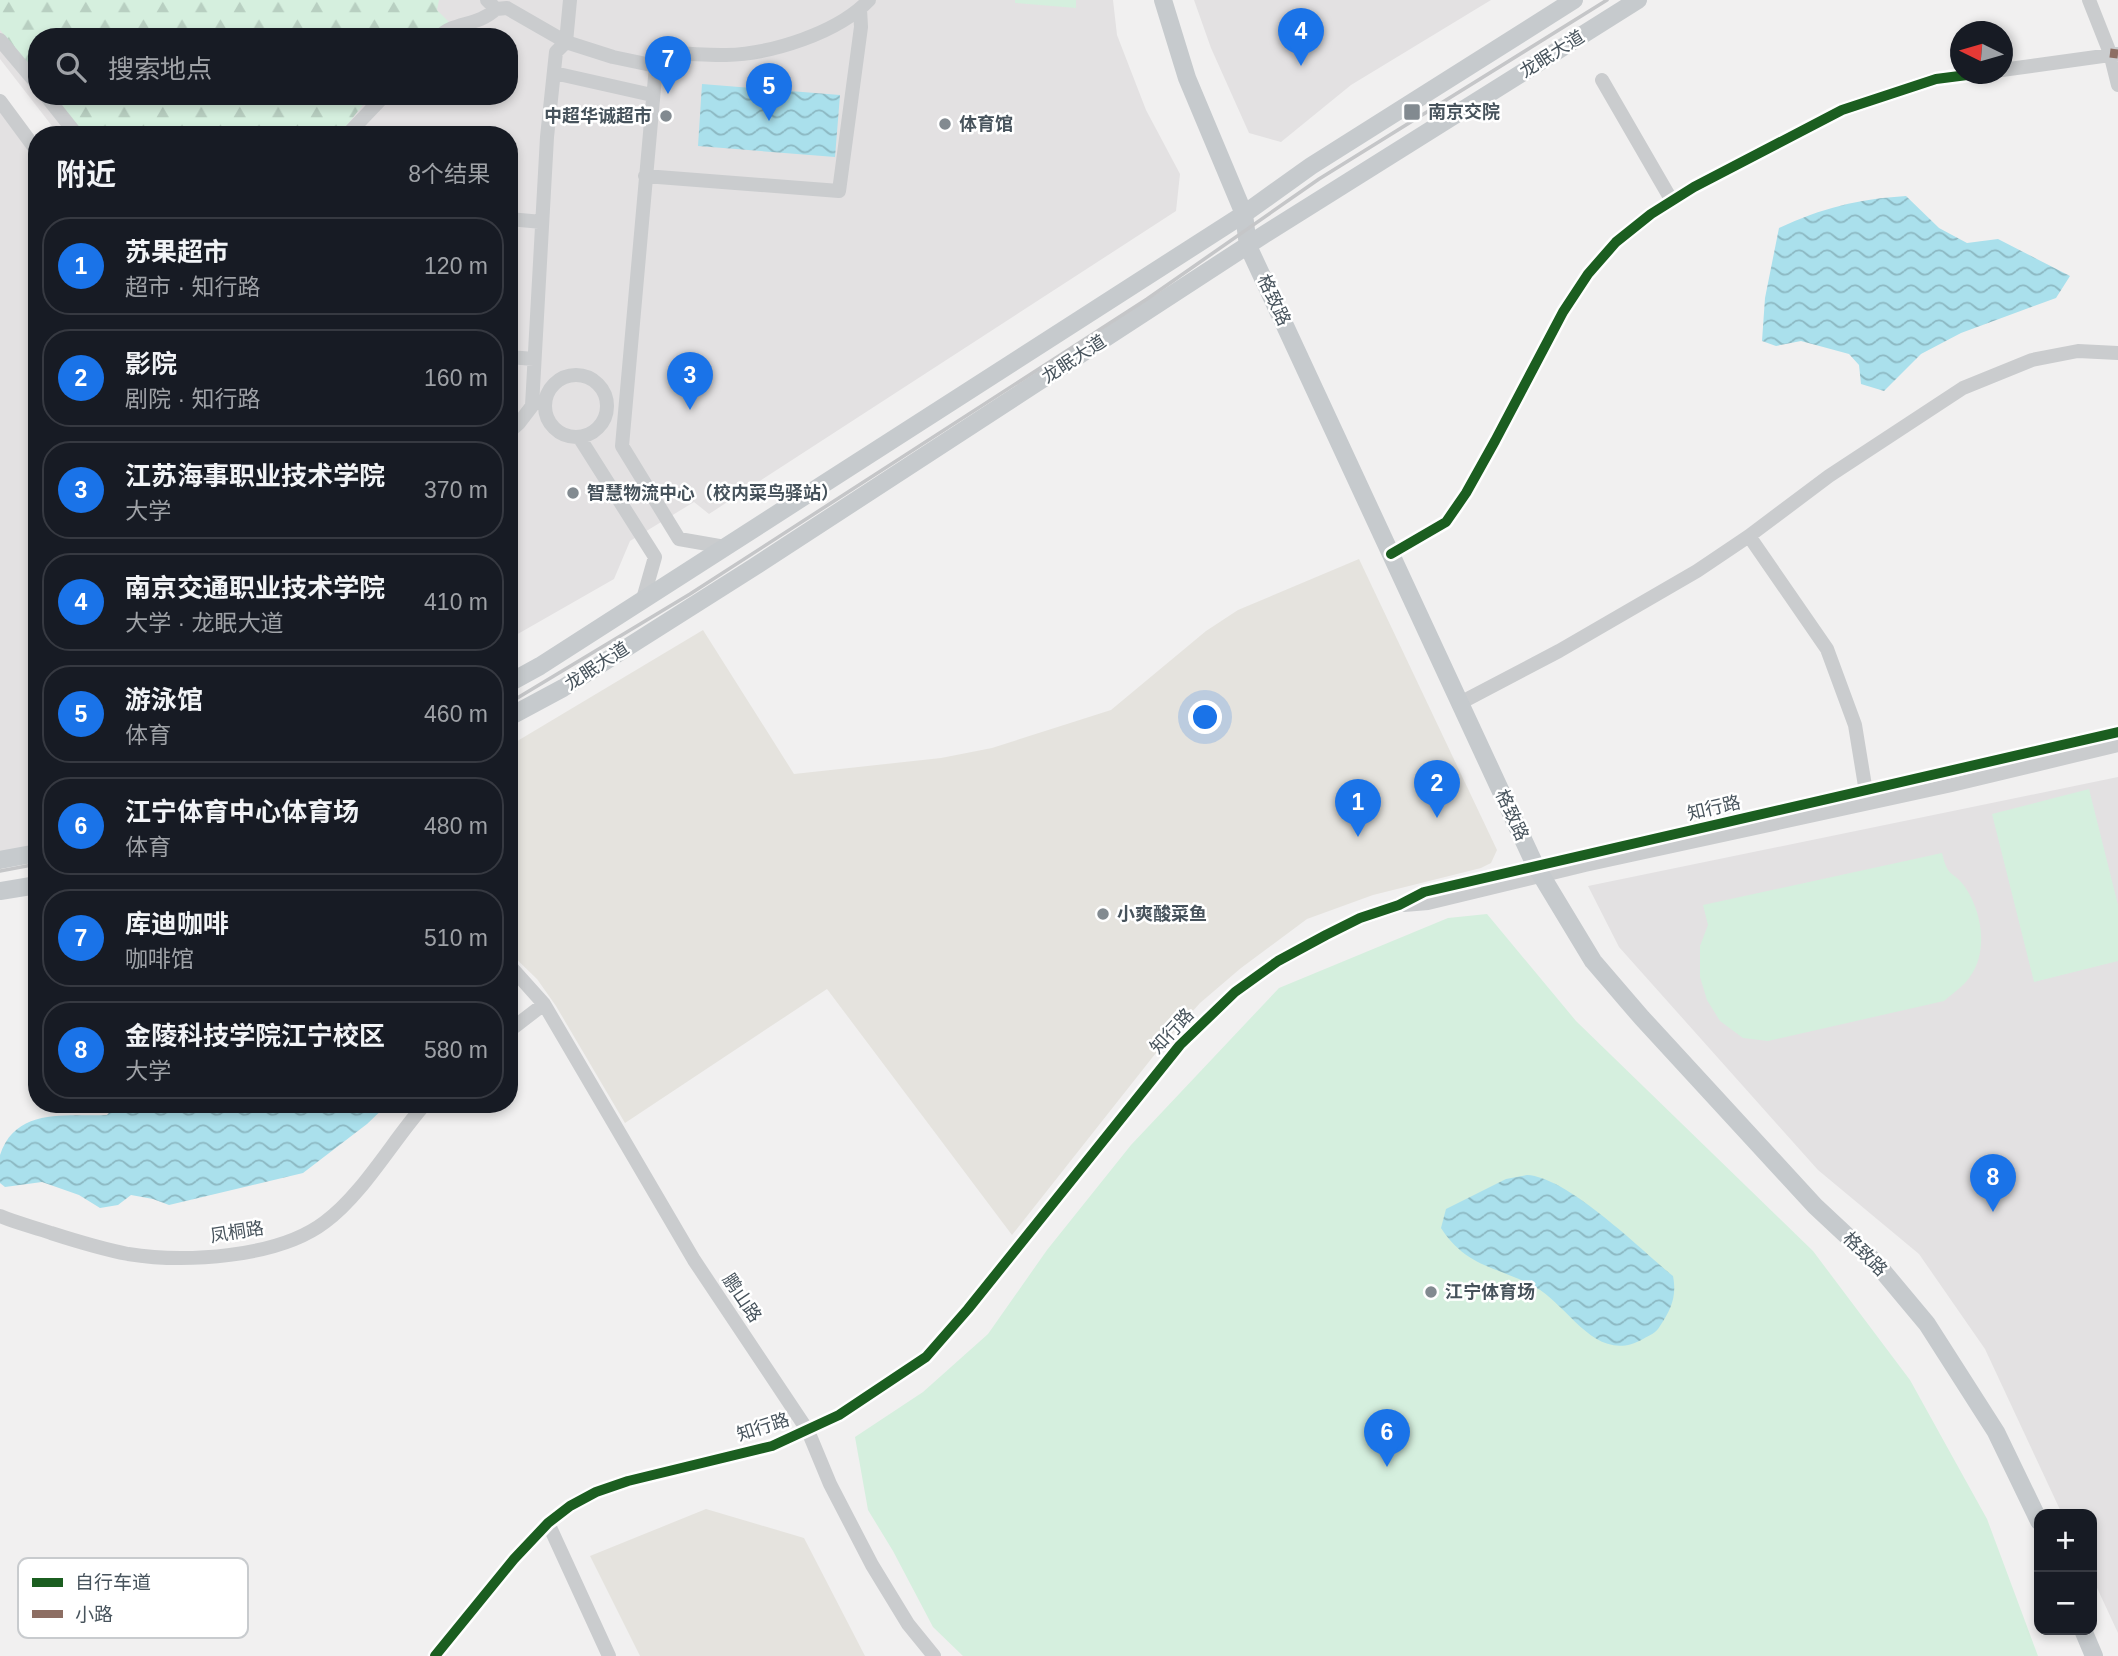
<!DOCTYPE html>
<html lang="zh">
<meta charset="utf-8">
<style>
:root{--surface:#171b24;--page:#20242c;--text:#f1f3f6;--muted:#9ea1a6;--line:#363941;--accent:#1a73e8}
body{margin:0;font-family:Arial,"Noto Sans SC",sans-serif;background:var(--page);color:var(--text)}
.controls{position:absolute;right:21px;bottom:21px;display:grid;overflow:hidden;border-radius:14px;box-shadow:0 4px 10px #0003}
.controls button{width:63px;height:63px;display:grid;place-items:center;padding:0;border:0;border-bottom:2px solid var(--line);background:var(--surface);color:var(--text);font:35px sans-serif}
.compass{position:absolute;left:1950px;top:21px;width:63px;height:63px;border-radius:50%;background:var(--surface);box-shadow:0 4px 10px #0003;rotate:275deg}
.you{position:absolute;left:1206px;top:718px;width:24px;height:24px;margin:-18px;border:5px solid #fff;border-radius:50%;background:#1a73e8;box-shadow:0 0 0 10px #1a73e833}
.badge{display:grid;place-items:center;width:46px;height:46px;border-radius:50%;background:var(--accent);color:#fff;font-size:23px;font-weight:700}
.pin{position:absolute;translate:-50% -58px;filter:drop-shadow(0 2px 4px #0008)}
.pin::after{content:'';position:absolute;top:37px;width:24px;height:21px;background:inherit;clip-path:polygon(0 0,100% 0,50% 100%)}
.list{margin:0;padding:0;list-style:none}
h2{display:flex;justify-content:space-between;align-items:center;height:91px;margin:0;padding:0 28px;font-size:30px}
h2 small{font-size:23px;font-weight:400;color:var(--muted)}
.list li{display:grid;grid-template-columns:46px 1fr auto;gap:21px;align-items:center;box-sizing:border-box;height:98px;margin:0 14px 14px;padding:0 14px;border:2px solid var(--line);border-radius:28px}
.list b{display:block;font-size:26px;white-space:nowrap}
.list p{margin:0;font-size:23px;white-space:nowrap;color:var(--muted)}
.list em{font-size:23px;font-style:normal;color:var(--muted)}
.icon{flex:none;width:38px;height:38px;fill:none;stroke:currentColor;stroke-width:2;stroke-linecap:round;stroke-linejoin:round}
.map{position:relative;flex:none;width:2118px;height:1656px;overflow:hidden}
.search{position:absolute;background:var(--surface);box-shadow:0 4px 10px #0003;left:28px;top:28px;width:490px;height:77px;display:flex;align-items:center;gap:18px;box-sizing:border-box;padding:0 24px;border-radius:28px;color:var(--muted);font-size:26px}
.panel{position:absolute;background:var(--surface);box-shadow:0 4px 10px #0003;left:28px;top:126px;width:490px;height:987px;border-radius:28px}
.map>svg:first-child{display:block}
</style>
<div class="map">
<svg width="2118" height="1656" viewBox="0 0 2118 1656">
<defs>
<pattern id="forest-firs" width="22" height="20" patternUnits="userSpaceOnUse" patternTransform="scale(1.75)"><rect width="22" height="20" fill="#d5efde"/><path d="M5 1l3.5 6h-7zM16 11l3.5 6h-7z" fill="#b8cfc1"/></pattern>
<pattern id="water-waves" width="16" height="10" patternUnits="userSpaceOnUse" patternTransform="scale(1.75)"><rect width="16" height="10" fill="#aae0ec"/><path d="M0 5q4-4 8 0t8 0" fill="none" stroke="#8cb8c2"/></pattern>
</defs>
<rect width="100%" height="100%" fill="#f1f0f0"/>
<path fill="#e5e3de" d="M1359,559L1497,850L1491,863L1481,868L1373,895L1307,919L1241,968L1200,1003L1163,1044L1012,1235L827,989L625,1123L556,1006L537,979L509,952V746L703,630L794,774L941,758L992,748L1111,710L1206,631L1238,610Z
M706,1509L804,1538L865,1656H640L590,1556Z"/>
<path fill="#e3e1e2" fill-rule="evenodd" d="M0,0H1113L1117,35L1146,110L1180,174L1176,211L709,514L694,502L630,541L614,579L509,639V135H59L0,59ZM37,37H509V96H37Z
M1194,0H1491L1351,85L1281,142L1249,133L1211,48Z
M0,101L37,151V853L0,859Z
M2118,777V1633L2092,1577V1514H2062L1985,1349L1919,1254L1818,1170L1619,947L1588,886Z"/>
<path fill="url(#forest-firs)" d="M0,0H439L437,10L449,22L432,37H37V74L0,30Z
M54,96H370L339,135H83Z"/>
<path fill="#d5efde" d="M1015,0H1076V8L1015,3Z
M2089,789L2118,905V961L2034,982L1992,814Z
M1942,853C1948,879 1953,870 1965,887C1984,915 1989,958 1965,983C1959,989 1951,995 1944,1001L1768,1041L1743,1038L1720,1021L1707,1000L1700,977V946L1708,925L1703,905Z
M1487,914L1576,1021L1813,1251L1910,1380L1987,1519L2038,1656H963L933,1627L893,1551L868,1510L855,1437L923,1392L988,1334L1047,1250L1131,1145L1279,988L1448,918Z"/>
<path fill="url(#water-waves)" d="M702,84L840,95L835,157L698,146Z
M1906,196L1939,228L1967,243L1998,239L2070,276L2056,298L1961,333L1921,354L1884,391L1861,384L1859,365L1849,354L1801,341L1776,346L1762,341L1765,298L1779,228C1822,208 1858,199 1906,196Z
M117,1104H155L189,1113L202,1104H388L367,1124L303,1173L169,1205L153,1199L131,1195L118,1205L100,1208L79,1195L42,1182L5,1187L0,1183C0,1174 0,1162 0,1155C16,1106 68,1117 107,1115Z
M1527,1175C1568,1177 1640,1249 1673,1276C1677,1297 1671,1309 1660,1326C1656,1333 1650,1335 1643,1339C1596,1366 1569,1305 1535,1287C1497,1266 1467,1268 1441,1228L1446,1209L1506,1179Z"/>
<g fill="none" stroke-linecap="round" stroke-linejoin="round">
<path stroke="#caccce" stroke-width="14" d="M487,0L496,9L507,8L566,42L556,52L547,137L532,406L519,423L509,432
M570,0L566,42L613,57L656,66L672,53C690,54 708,55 726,55C771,54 838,33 869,0
M2089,0L2110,53L2118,85
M439,37C454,21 477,27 496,9
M0,40L37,84
M656,66L622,446L679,539L725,547
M2002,70L2118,54
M554,73L652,95
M1602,80L1672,201
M46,96L77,135
M0,101L37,151
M347,135L384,96
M645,176L839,191L861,27L860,9
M509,219L542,222
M509,357L534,359
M545 406a31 31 0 1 1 62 0a31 31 0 1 1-62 0Z
M579,437L655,557L643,599
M1749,536L1827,649L1855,725L1866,792
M1391,554L1446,522L1466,493L1495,441L1563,312L1588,274L1616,242L1651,214L1694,187L1842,110L1936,79L1975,74
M1460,703L1559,651L1697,571L1749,536L1829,476L1963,388L2032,360L2078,351L2118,353
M1404,905L1428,903L1585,865L1952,785L2118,745
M509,965L544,1004L694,1260L808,1431L830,1484L872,1565L908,1624L934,1656
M509,1031L544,1004
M0,1216C16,1223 34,1227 51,1233C76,1241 102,1249 128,1254C184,1263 278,1258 325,1222C363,1194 393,1140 425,1104
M548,1523L609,1656
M435,1656L514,1559L548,1523L570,1506L596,1492L628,1481L772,1446L839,1415L926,1357L968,1309L1180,1045L1235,992L1278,961L1326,935L1360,918L1399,905L1424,892L2118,732"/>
<path stroke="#c6cacd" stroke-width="18" d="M1163,0L1187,78L1244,214L1248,246L1535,865L1593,961L1642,1018L1815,1206L1876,1263L1927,1324L1996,1432L2039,1521
M509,683L540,666L1244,214L1311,166L1574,0
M509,717L563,688L754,567L1265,234L1638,0
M0,860L37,853
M0,891L37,885
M2083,1630L2094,1656"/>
<path stroke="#c5c6c8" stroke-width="3.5" d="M509,703L690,594L1147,299L1319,179L1607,0
M0,871L37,864"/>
<path stroke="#8d6e63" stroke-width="9" stroke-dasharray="18 9" stroke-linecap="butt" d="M2110,53L2118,54"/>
<defs>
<path id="cycleway" d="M1391,554L1446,522L1466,493L1495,441L1563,312L1588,274L1616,242L1651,214L1694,187L1842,110L1936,79L1975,74
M435,1656L514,1559L548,1523L570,1506L596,1492L628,1481L772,1446L839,1415L926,1357L968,1309L1180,1045L1235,992L1278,961L1326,935L1360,918L1399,905L1424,892L2118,732"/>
</defs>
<use href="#cycleway" stroke="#fff" stroke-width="15"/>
<use href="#cycleway" stroke="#1b5e20" stroke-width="10"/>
</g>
<g fill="#828a90" stroke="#fff" stroke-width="2.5">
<rect x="1403" y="103" width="18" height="18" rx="3.5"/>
<circle cx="666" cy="116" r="7"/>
<circle cx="945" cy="124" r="7"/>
<circle cx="573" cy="493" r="7"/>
<circle cx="1103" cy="914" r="7"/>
<circle cx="1431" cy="1292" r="7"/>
</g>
<g text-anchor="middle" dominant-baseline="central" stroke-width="5" stroke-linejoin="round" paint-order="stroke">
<g font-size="18" fill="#47535c" stroke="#fff">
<text transform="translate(1552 54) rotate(-32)">龙眠大道</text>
<text transform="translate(1274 300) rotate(65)">格致路</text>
<text transform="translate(1074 359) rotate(-33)">龙眠大道</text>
<text transform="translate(597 666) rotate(-33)">龙眠大道</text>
<text transform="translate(1714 808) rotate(-13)">知行路</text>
<text transform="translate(1512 815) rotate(65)">格致路</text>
<text transform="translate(1172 1031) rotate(-47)">知行路</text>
<text transform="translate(237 1232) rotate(-9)">凤桐路</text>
<text transform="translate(1865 1254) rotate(45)">格致路</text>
<text transform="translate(742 1298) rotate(56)">鹏山路</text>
<text transform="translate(763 1427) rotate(-18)">知行路</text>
</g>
<g font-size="18" font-weight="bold" fill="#47535c" stroke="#fff" text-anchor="start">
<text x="1428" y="112">南京交院</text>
<text x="652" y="116" text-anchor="end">中超华诚超市</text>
<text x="959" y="124">体育馆</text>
<text x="587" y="493">智慧物流中心（校内菜鸟驿站）</text>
<text x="1117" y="914">小爽酸菜鱼</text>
<text x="1445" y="1292">江宁体育场</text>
</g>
</g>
<rect x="18" y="1558" width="230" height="80" rx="10" fill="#fff" stroke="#c8cbce" stroke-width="2"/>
<rect x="32" y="1578" width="31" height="9" fill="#1b5e20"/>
<rect x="32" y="1610" width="31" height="8" fill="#8d6e63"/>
<g font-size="19" fill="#47535c">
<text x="75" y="1589">自行车道</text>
<text x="75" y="1621">小路</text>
</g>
</svg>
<div class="controls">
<button>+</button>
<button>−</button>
</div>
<svg class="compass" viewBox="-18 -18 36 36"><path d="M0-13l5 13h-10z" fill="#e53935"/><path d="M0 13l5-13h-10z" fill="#9ea1a6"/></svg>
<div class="you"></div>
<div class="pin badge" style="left:1358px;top:837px">1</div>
<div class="pin badge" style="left:1437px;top:818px">2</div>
<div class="pin badge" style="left:690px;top:410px">3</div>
<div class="pin badge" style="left:1301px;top:66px">4</div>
<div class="pin badge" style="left:769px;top:121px">5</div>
<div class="pin badge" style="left:1387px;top:1467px">6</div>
<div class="pin badge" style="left:668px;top:94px">7</div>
<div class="pin badge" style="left:1993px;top:1212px">8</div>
<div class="search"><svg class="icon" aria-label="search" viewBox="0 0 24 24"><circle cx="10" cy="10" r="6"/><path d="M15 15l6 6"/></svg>搜索地点</div>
<section class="panel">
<h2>附近<small>8个结果</small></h2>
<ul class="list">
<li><span class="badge">1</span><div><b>苏果超市</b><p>超市 · 知行路</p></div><em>120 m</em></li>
<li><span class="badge">2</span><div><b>影院</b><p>剧院 · 知行路</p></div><em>160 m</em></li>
<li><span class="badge">3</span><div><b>江苏海事职业技术学院</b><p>大学</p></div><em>370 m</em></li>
<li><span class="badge">4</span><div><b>南京交通职业技术学院</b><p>大学 · 龙眠大道</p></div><em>410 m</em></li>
<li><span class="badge">5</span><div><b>游泳馆</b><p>体育</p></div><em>460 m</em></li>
<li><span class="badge">6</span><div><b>江宁体育中心体育场</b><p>体育</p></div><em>480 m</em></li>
<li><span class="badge">7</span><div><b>库迪咖啡</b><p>咖啡馆</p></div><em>510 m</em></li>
<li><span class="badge">8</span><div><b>金陵科技学院江宁校区</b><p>大学</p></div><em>580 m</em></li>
</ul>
</section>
</div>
